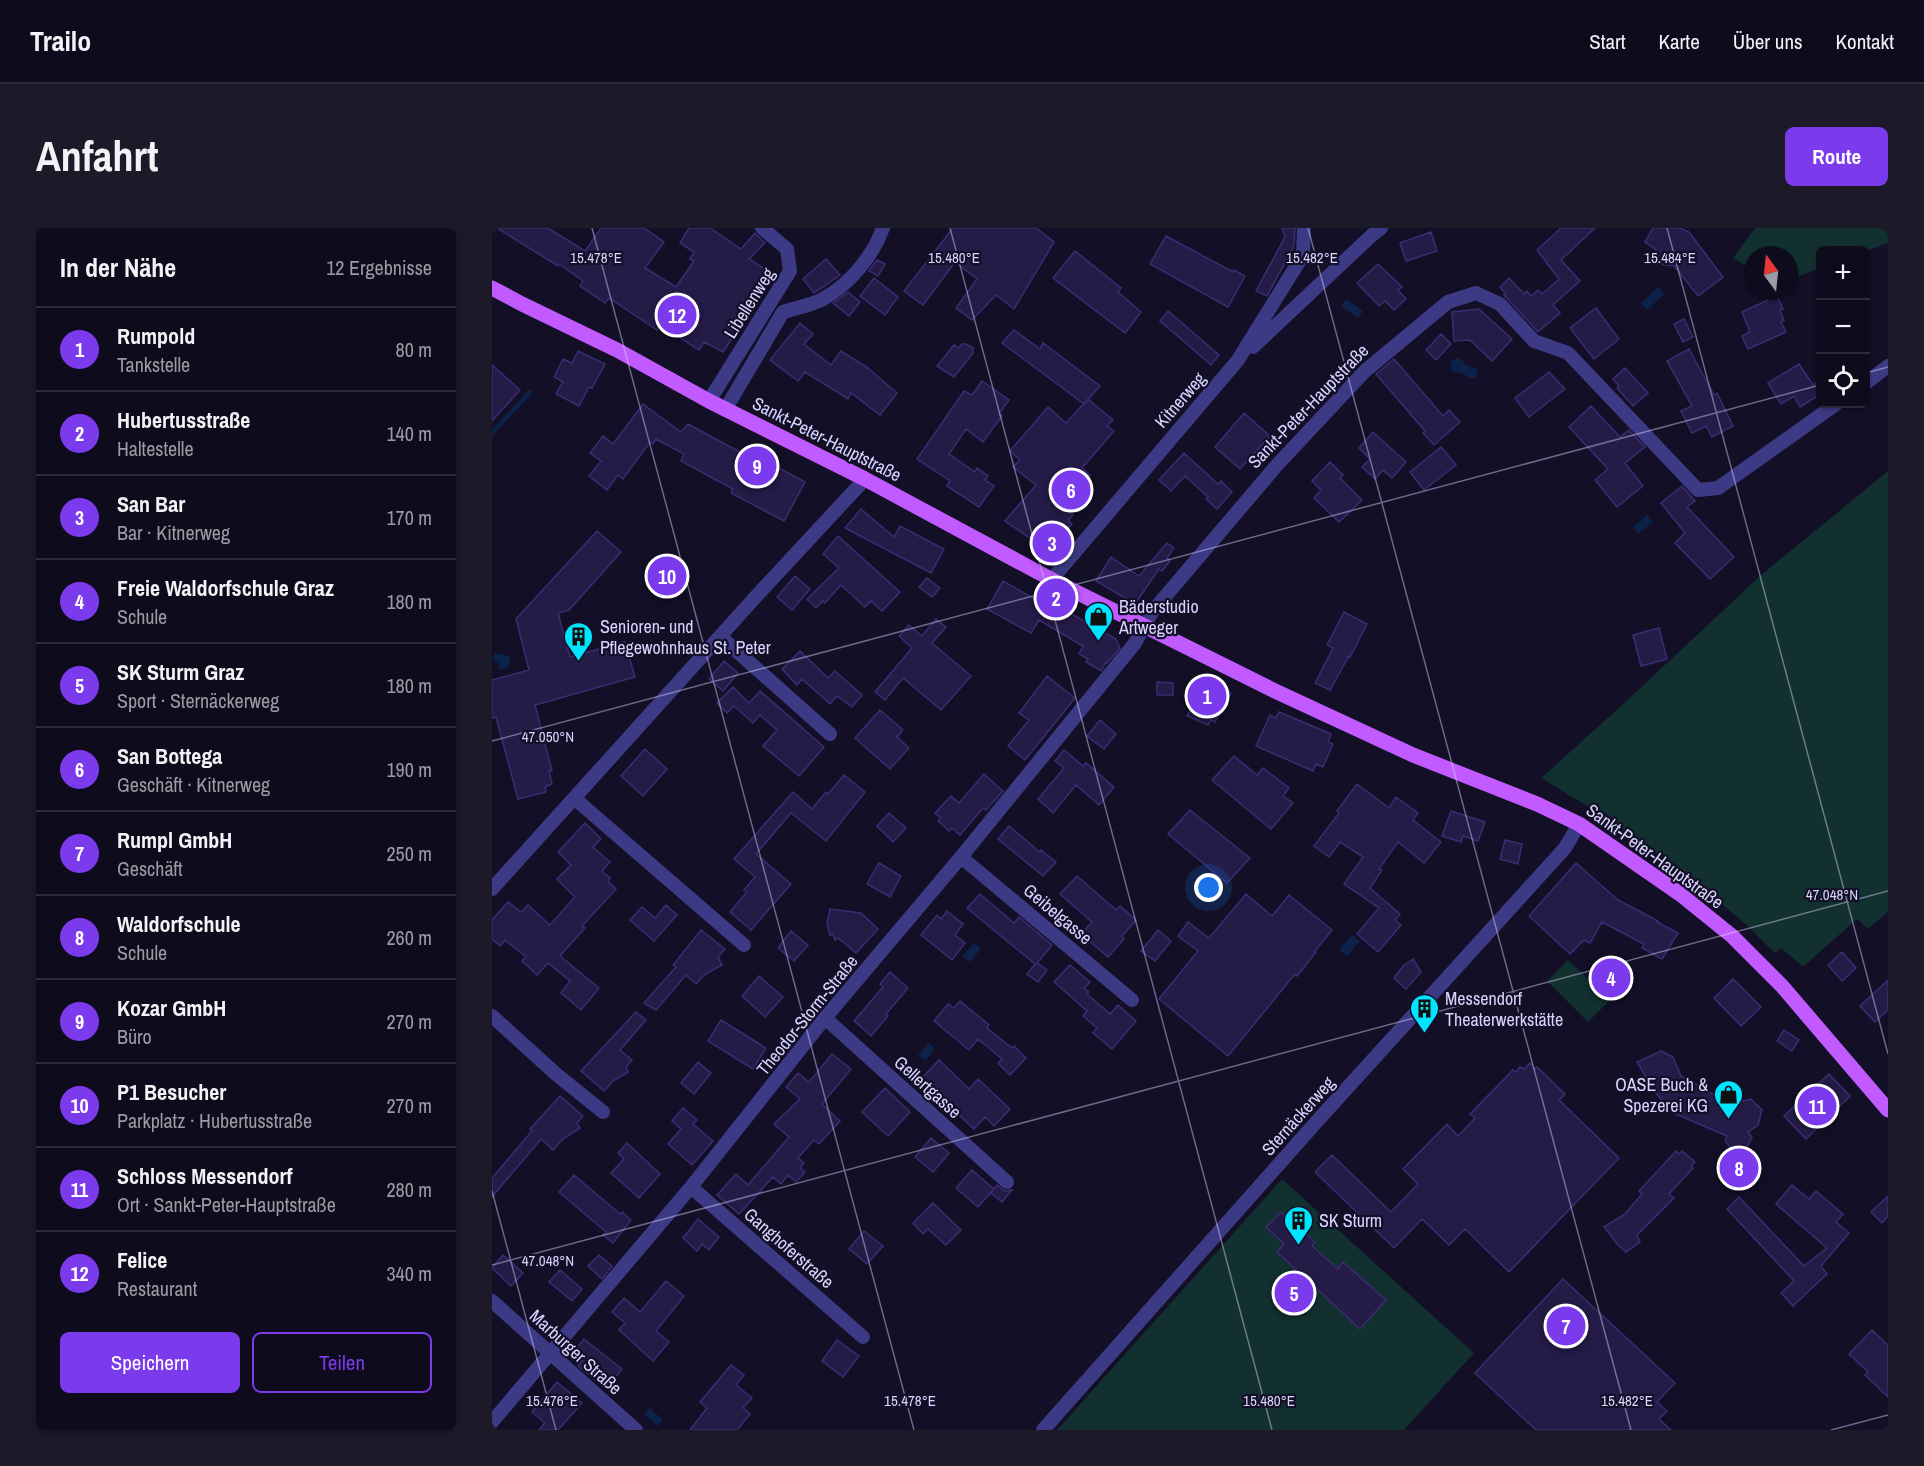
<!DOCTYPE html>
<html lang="de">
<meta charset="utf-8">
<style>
:root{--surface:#0e0b1c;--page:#1c1929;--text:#f1f3f6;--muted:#9b9ba3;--line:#2e2b3b;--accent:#7c3aed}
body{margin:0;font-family:"Archivo Narrow",sans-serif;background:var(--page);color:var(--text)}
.controls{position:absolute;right:18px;top:18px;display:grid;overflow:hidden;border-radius:9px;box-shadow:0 2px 4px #0004}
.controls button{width:54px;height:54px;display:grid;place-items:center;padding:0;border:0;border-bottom:2px solid var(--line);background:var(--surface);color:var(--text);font:30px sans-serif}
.compass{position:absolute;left:1252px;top:18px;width:54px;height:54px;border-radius:50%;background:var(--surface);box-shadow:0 2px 4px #0004;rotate:345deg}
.you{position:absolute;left:717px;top:660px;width:21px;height:21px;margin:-15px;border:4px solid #fff;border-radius:50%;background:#1a73e8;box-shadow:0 0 0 9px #1a73e833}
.badge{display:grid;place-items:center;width:39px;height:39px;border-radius:50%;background:var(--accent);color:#fff;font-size:20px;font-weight:700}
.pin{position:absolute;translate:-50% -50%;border:3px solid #fff;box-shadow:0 2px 6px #0006}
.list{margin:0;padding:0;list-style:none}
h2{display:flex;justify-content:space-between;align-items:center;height:78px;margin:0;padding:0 24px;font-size:26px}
h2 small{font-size:20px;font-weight:400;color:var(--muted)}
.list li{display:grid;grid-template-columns:39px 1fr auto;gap:18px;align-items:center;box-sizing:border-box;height:84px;padding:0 24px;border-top:2px solid var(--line)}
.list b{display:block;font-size:22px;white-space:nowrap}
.list p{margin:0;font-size:20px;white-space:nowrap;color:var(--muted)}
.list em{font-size:20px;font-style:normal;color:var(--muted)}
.actions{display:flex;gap:12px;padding:18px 24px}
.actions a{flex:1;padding:14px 0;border:2px solid var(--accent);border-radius:9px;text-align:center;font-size:21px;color:var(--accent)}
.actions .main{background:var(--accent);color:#fff}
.icon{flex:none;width:33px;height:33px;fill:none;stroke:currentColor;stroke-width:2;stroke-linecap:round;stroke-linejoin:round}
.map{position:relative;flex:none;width:1396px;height:1202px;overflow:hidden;border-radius:9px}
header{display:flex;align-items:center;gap:36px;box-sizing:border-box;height:84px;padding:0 30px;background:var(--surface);border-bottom:2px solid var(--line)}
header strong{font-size:28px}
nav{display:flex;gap:33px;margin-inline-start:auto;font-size:21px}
.intro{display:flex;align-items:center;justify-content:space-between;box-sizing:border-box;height:144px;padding:0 36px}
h1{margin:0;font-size:42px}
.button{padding:15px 27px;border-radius:9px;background:var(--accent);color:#fff;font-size:21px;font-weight:700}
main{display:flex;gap:36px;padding:0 36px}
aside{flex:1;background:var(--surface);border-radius:9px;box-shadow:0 2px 4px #0004}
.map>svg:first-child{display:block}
</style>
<header>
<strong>Trailo</strong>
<nav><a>Start</a><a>Karte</a><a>Über uns</a><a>Kontakt</a></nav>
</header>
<div class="intro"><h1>Anfahrt</h1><a class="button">Route</a></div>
<main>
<aside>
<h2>In der Nähe<small>12 Ergebnisse</small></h2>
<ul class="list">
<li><span class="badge">1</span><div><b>Rumpold</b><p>Tankstelle</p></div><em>80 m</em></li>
<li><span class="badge">2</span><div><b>Hubertusstraße</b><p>Haltestelle</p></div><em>140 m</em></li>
<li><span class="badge">3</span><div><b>San Bar</b><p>Bar · Kitnerweg</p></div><em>170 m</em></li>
<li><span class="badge">4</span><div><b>Freie Waldorfschule Graz</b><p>Schule</p></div><em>180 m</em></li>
<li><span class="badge">5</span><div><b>SK Sturm Graz</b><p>Sport · Sternäckerweg</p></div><em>180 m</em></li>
<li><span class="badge">6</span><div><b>San Bottega</b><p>Geschäft · Kitnerweg</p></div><em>190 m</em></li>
<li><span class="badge">7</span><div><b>Rumpl GmbH</b><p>Geschäft</p></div><em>250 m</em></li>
<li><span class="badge">8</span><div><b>Waldorfschule</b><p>Schule</p></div><em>260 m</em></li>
<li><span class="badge">9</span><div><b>Kozar GmbH</b><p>Büro</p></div><em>270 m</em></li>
<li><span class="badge">10</span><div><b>P1 Besucher</b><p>Parkplatz · Hubertusstraße</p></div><em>270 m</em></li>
<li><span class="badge">11</span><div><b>Schloss Messendorf</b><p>Ort · Sankt-Peter-Hauptstraße</p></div><em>280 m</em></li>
<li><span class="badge">12</span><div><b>Felice</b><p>Restaurant</p></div><em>340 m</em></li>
</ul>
<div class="actions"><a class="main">Speichern</a><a>Teilen</a></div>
</aside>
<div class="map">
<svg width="1396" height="1202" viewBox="0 0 1396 1202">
<rect width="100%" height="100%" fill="#130f26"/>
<path fill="#12302f" d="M1263,0H1396V15L1374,23L1328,22V40L1297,52V27H1261V42L1241,30Z
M1396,243V684L1376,701L1365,691L1311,739L1289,720L1283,725L1247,690L1177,634L1112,588L1049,550L1128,479L1268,348Z
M1076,732L1118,772L1096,794L1055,753Z
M790,951L982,1125L912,1202H565Z"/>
<path fill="#0c2248" d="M1166,59L1172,66L1155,82L1149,75Z
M854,71L871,83L866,90L849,78Z
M965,130L970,132L974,137L985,141V149L979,151L972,146L960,143L958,136L960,133Z
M1155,287L1161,294L1146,306L1141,299Z
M3,425L17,428L19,434L15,439L6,442L7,436L0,430Z
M860,707L868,713L855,728L847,722Z
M482,715L489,721L478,734L470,728Z
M437,815L443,821L433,833L426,827Z
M158,1180L171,1192L166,1198L152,1186Z"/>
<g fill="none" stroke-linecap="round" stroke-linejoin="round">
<path stroke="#0c2248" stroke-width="4.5" d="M0,205L38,164"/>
</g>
<path fill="#241b47" stroke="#3b2d73" stroke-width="1.5" d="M5,0H56L93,23L109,0H152L172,14L153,40L184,59L202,33L198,31L202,24L188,15L197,0H218L249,21L263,5L273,15L257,31L274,42L241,94L248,98L231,124L212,114L207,122L168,97L165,102L117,70L113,75L88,58L91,53L67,36L66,38Z
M461,0H544L562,14L522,81L504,67L480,92L464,80L485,51L463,34L431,77L412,63Z
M790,0H803L802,18L775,68L764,63L793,9Z
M1069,0H1103L1069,32L1088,53L1061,77L1068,85L1046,104L1012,67L1014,66L1008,59L1017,50L1032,66L1035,63L1039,68L1046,62L1050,66L1067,51L1045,22Z
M1161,0H1188L1197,4L1231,49L1206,68L1182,38L1168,36L1164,22L1153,14Z
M939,4L945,23L914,33L908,15Z
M674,8L741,44L742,42L753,48L736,79L658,36Z
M583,23L629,60L626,64L649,84L633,105L561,50Z
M334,31L348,47L322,65L311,51Z
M385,32L393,36L386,48L377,43Z
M886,36L910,59L906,62L914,71L902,82L893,73L887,78L865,55Z
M382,50L406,69L393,87L368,68Z
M356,64L368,74L357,88L341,75Z
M1285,68L1291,81L1288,82L1292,93L1289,94L1294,104L1256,121L1250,108L1258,104L1250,84Z
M1104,80L1127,111L1102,131L1078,100Z
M987,81L1020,111L1000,133L978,112L962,113L960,84Z
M676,83L727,127L719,137L668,93Z
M1192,91L1201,109L1191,114L1182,96Z
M308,95L321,106L312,116L339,137L349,123L376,140L405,165L388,187L359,165L356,171L313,144L306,153L278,132Z
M522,102L548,121L551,115L608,158L592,176L510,115Z
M949,106L959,116L944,132L934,122Z
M470,116H474L481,120V125L462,149L445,138L462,117L467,120Z
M1197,121L1222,167L1225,165L1241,198L1220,209L1214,198L1200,205L1189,183L1200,178L1175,133Z
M86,123L113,136L100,160L97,159L87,178L64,166L71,154L62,149L71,131L80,135Z
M902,131L951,188L957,182L968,194L942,217L931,205L933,203L884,146Z
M1307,136L1321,157L1329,152V166L1308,179L1302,168L1289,176L1276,155Z
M0,137L28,162L0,193Z
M1133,140L1156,165L1141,178L1125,160L1127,158L1121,151Z
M1057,144L1073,161L1037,189L1023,170Z
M490,153L517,172L507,186L510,188L491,214L474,201L457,226L483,244L485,240L496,248L493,252L502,258L487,279L455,258L458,253L425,231L472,163L480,167Z
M596,171L621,192L615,198L622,203L590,240L598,247L570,278L581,287L576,292L580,296L569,309L570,312L551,319L513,293L544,257L521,239L528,232L518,223L556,179L574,195Z
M151,176L189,204L196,196L257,229L259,225L313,254L292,293L239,265L241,261L189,233L192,226L164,211L161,216L158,214L131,251L126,247L115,262L97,248L109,233L98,225L111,208L121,216Z
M1099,178L1128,209L1137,202L1153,219L1133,235L1151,258L1125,279L1103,252L1116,241L1077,199Z
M752,185L778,208L748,241L723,219Z
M881,204L914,234L900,250L891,242L883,251L870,239L878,231L867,220Z
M949,219L964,237L932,262L918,244Z
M692,225L726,256L729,253L740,264L725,281L714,271L716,269L693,248L679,263L667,252Z
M838,234L851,247L848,250L870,272L847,294L822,270L829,262L820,253Z
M1190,258L1203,273L1195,279L1242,329L1218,351L1183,315L1193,305L1169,275Z
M369,281L402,309L408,298L452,321L439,345L353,300Z
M105,303L129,324L77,382L66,385L78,429L133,414L143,449L43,477L60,543L57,542L60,556L53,559L54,564L26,571L4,489L0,490V452L37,442L24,391Z
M346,308L408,364L390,383L379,373L373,379L349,357L333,375L331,373L324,380L315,371L347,340L331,326Z
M675,315L682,320L675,330L678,333L670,343L667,341L643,376L604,353L619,329L647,348Z
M303,348L318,361L300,382L285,369Z
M435,350L448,360L440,369L427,359Z
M511,353L555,378L557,373L624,411L628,420L615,435L614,434L609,443L594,434L596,431L587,426L591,418L547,392L539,405L495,381Z
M852,384L875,396L858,429L857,428L838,462L823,455L841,420L835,417Z
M444,391L454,399L440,415L479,448L449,482L411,450L393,472L383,464L420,420L407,408L417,397L430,408Z
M1167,400L1175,431L1149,438L1141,407Z
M308,423L336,450L343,443L370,467L360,479L345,468L338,476L310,451L305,457L290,441Z
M232,433L246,445L231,463L217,451Z
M555,448L583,470L533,532L516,518L537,492L527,485Z
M715,452L739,465L723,494L719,492L716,497L695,488Z
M665,454L681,455V467H665Z
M241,459L257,475L268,463L332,519L307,548L271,518L285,502L268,487L261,495L242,478L235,485L225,475Z
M388,482L411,502L405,509L417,520L398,541L363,510Z
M787,484L839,506L836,514L841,516L831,539L824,536L821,543L764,518L778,487L784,490Z
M608,492L624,506L612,521L595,508Z
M153,521L175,541L151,568L129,548Z
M572,522L591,538L594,535L622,559L607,577L584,557L561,585L546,571L572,540L563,533Z
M742,528L765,547L771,540L797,560L791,568L801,575L779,601L720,552Z
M492,546L511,563L494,582L491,580L468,607L460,600L457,603L446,593L449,590L443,585L459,568L467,575Z
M352,547L373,564L334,613L299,585L264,626L299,656L259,702L238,684L255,664L252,662L263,649L242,631L301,564L320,581L334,564L336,566Z
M865,556L897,580L904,569L926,585L921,592L949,614L932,635L906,614L887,641L890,642L878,660L908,686L903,692L909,697L886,724L865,706L887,680L852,656L871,629L848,614L837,629L822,618L847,585L845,583Z
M698,582L758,630L735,655L676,606Z
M959,583L993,594L986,613L971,608L969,614L950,608Z
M397,585L414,600L401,614L385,598Z
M93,595L109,611L101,619L118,634L110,643L118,650L116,653L124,661L90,698L93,700L68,728L107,760L89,782L69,765L78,753L56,735L45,747L30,733L34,729L13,712L8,718L0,711V692L16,674L29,684L36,677L58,697L83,669L65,651L79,637L66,624Z
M517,598L548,624L549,622L564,634L551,648L506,611Z
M1013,612L1030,616L1026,636L1008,631Z
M387,635L409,648L398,669L375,656Z
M1084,635L1126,672L1166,693L1165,694L1186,705L1170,731L1150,720L1152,716L1110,694L1098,715L1092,712L1078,726L1037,688Z
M585,648L624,682L628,678L644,692L630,708L632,711L616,729L589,706L600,694L568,666Z
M488,666L522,695L527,689L560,717L545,735L555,742L546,754L535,746L543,736L475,680Z
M754,666L780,688L797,667L840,702L823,723L824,724L805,748L803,746L736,828L667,771L706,723L686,708L696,694L717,710Z
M174,677L185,687L162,713L138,692L150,679L163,690Z
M338,681L369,685L386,701L364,725L346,710L343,712L341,706L338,707L335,695Z
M455,683L471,696L463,707L473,715L460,732L429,707L445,687L449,691Z
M209,702L233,721L226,729L230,737L212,747L204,756L194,747L164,782L152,775L184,739L181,737Z
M666,702L679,713L663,733L649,723Z
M299,703L316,717L302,733L286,720Z
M1350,724L1364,740L1350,753L1336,737Z
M921,731L929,744L914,761L902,750L911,738Z
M578,737L598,754L592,760L597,764L595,766L618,786L626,777L644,793L620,821L601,805L605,800L591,788L595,783L562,754Z
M398,744L416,760L394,786L396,788L379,808L362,793L391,759L388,756Z
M267,748L291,769L273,789L250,768Z
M1241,751L1269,779L1249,798L1222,770Z
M1396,752V782L1383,794L1368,778Z
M468,773L497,797L495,800L520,820L522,818L534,830L518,847L506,835L510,831L486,811L477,822L442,793L456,776L462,780Z
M144,784L154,792L128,822L140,832L134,839L136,844L121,853L112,863L89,843Z
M229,792L274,820L261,841L216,813Z
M1292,802L1307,812L1300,823L1285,813Z
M1169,823L1181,829L1189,848L1238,876L1259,871L1270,882L1266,897L1256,904L1260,909L1254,921L1243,924L1233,913L1235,908L1181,885L1162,863L1145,834Z
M340,826L359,841L330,876L348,893L327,916L322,912L306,930L312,935L308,940L313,944L304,954L296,947L289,956L281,949L247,986L225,967L244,946L256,957L297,909L282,896L308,871L294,859L306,845L317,854Z
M447,832L477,861L486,851L518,881L502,898L493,889L482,901L429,851Z
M206,834L219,845L202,866L189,855Z
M1038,835L1043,841L1045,839L1073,866L1067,872L1127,930L1017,1044L973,1001L957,1017L930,991L902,1020L823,944L840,927L899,984L926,956L911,941L955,896L966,908L983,890L978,886L1021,842L1024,844L1028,839L1032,841Z
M1337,846L1358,868L1314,911L1292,888Z
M393,860L418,884L396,908L370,884Z
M68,868L91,888L85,895L88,900L71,911L61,922L49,911L0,969V950L40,903L38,901Z
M191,880L205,892L201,896L221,913L200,937L176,916L189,901L180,893Z
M439,910L457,925L441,944L423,929Z
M135,915L168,946L147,970L119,945L132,931L126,925Z
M1184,923L1187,926L1190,923L1203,934L1199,938L1201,940L1177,966L1182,970L1145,1007L1148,1014L1134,1024L1126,1017L1112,999L1133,986L1150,966L1147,963Z
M480,942L502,961L486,979L464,960Z
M82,947L128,986L130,984L139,992L121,1015L111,1007L114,1004L67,964Z
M505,957L513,963L520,962L510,974L499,965Z
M1300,957L1317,971L1324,963L1351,986L1344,994L1357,1005L1329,1038L1335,1046L1301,1078L1289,1065L1302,1053L1235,981L1247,969L1312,1038L1335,1020L1284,976Z
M1396,968V988L1390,995L1379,984Z
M441,975L469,1002L454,1017L436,1001L431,1006L421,995Z
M789,984L823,1014L820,1018L846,1041L851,1034L894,1072L868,1101L785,1024L792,1016L774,999Z
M206,991L227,1009L217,1022L210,1016L205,1023L191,1010Z
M372,1003L391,1018L375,1036L357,1021Z
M11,1027L31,1045L19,1058L0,1040Z
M107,1027L120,1038L110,1051L96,1038Z
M68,1042L90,1061L80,1073L57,1054Z
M1071,1051L1183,1155L1165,1174L1175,1183L1167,1191L1179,1202H1044L983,1145Z
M174,1053L192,1068L164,1103L177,1114L161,1133L127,1102L133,1095L120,1084L132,1070L148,1084Z
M1380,1102L1396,1117V1169L1373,1147L1376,1144L1357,1126Z
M92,1111L130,1141L114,1161L86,1138L92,1131L82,1123Z
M345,1112L367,1128L351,1149L330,1133Z
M239,1137L252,1147L244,1157L260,1170L251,1180L258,1186L245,1202H198L215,1180L208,1174Z
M65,1154L90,1175L66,1202H47L53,1195L40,1184Z"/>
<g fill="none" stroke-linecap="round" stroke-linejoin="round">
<path stroke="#3d3a85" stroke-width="14" d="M761,119L879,8L889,0
M1374,155L1396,138
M217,173L298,43L295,21L270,0
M233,182L291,84C304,80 320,77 331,71C358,56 381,28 391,0
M560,351L746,132L811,27L812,0
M229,409L338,506
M82,570L252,717
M469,629L640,772
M0,661L269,363L373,251
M0,788L64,846L111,884
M333,790L515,954
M199,959L371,1109
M0,1073L144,1202
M0,1194L199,959L333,790L469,629L643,415L660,384L785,237L873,143L956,74L984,65L1008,76L1042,113L1076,125L1206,262L1226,260L1344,176
M551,1202L827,891L1073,620L1087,596"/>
<path stroke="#c25bff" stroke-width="15" d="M0,60L30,76L125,122L217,173L373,251L568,356L781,462L921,527L1045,576L1087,596L1188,666L1240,708L1290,758L1396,882"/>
</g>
<path fill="none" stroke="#d9d4ff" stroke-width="1.5" stroke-opacity="0.45" d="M100,0L422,1202M458,0L780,1202M816,0L1139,1202M1175,0L1396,826M1374,145L1396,139M0,513L1328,157M0,963L64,1202M0,1037L1396,663M1339,1202L1396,1187"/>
<defs>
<symbol id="shop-pin" viewBox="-11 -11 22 30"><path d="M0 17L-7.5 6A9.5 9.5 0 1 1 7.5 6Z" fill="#00e5ff" stroke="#130f26"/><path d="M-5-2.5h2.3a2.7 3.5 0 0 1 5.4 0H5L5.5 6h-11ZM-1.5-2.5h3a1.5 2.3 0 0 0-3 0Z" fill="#111"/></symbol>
<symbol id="building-pin" viewBox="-11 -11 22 30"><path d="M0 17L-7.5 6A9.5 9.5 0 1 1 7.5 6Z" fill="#00e5ff" stroke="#130f26"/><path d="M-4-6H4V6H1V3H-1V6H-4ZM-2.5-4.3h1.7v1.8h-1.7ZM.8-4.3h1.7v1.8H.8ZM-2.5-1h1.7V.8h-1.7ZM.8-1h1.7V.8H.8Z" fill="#111"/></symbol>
</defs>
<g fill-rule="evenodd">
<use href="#shop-pin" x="590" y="372" width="33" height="45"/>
<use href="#building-pin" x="70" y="392" width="33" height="45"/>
<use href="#building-pin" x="916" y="764" width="33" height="45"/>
<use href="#shop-pin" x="1220" y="850" width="33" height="45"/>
<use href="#building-pin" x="790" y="976" width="33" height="45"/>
</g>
<g text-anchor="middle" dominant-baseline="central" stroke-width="4.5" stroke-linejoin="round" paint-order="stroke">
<g font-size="18" fill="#d9d4ff" stroke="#130f26">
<text transform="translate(257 75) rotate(-58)">Libellenweg</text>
<text transform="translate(688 172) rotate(-49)">Kitnerweg</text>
<text transform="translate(816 178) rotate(-46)">Sankt-Peter-Hauptstraße</text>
<text transform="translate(335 211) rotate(27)">Sankt-Peter-Hauptstraße</text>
<text transform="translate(1163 628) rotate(36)">Sankt-Peter-Hauptstraße</text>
<text transform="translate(566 686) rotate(40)">Geibelgasse</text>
<text transform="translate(315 787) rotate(-51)">Theodor-Storm-Straße</text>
<text transform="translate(436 859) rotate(42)">Gellertgasse</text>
<text transform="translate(806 888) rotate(-48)">Sternäckerweg</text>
<text transform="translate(297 1020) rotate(41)">Ganghoferstraße</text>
<text transform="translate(84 1124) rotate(42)">Marburger Straße</text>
</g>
<g font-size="18" fill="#d9d4ff" stroke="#130f26" text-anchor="start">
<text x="627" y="378">Bäderstudio<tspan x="627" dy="21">Artweger</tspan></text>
<text x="108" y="398">Senioren- und<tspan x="108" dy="21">Pflegewohnhaus St. Peter</tspan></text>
<text x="953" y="770">Messendorf<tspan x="953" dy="21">Theaterwerkstätte</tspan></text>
<text x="1216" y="856" text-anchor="end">OASE Buch &amp;<tspan x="1216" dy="21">Spezerei KG</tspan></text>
<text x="827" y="992">SK Sturm</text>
</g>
</g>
<g font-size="15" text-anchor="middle" fill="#d9d4ff" stroke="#130f26" stroke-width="4.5" stroke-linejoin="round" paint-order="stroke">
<text x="104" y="35">15.478°E</text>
<text x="462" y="35">15.480°E</text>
<text x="820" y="35">15.482°E</text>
<text x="1178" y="35">15.484°E</text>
<text x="56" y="514">47.050°N</text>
<text x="1340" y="672">47.048°N</text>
<text x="56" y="1038">47.048°N</text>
<text x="60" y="1178">15.476°E</text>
<text x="418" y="1178">15.478°E</text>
<text x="777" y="1178">15.480°E</text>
<text x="1135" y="1178">15.482°E</text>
</g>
</svg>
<div class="controls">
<button>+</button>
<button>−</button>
<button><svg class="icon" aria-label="locate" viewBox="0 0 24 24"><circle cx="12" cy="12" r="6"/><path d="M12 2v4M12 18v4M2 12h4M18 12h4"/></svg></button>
</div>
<svg class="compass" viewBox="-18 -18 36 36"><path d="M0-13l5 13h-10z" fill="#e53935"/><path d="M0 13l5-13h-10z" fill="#9b9ba3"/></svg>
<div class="you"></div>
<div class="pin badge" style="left:715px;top:468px">1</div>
<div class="pin badge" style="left:564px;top:370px">2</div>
<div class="pin badge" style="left:560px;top:315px">3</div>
<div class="pin badge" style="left:1119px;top:750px">4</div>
<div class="pin badge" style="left:802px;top:1065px">5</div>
<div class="pin badge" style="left:579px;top:262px">6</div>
<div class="pin badge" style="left:1074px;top:1098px">7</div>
<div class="pin badge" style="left:1247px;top:940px">8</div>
<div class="pin badge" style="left:265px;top:238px">9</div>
<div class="pin badge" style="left:175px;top:348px">10</div>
<div class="pin badge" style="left:1325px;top:878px">11</div>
<div class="pin badge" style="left:185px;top:87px">12</div>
</div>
</main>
